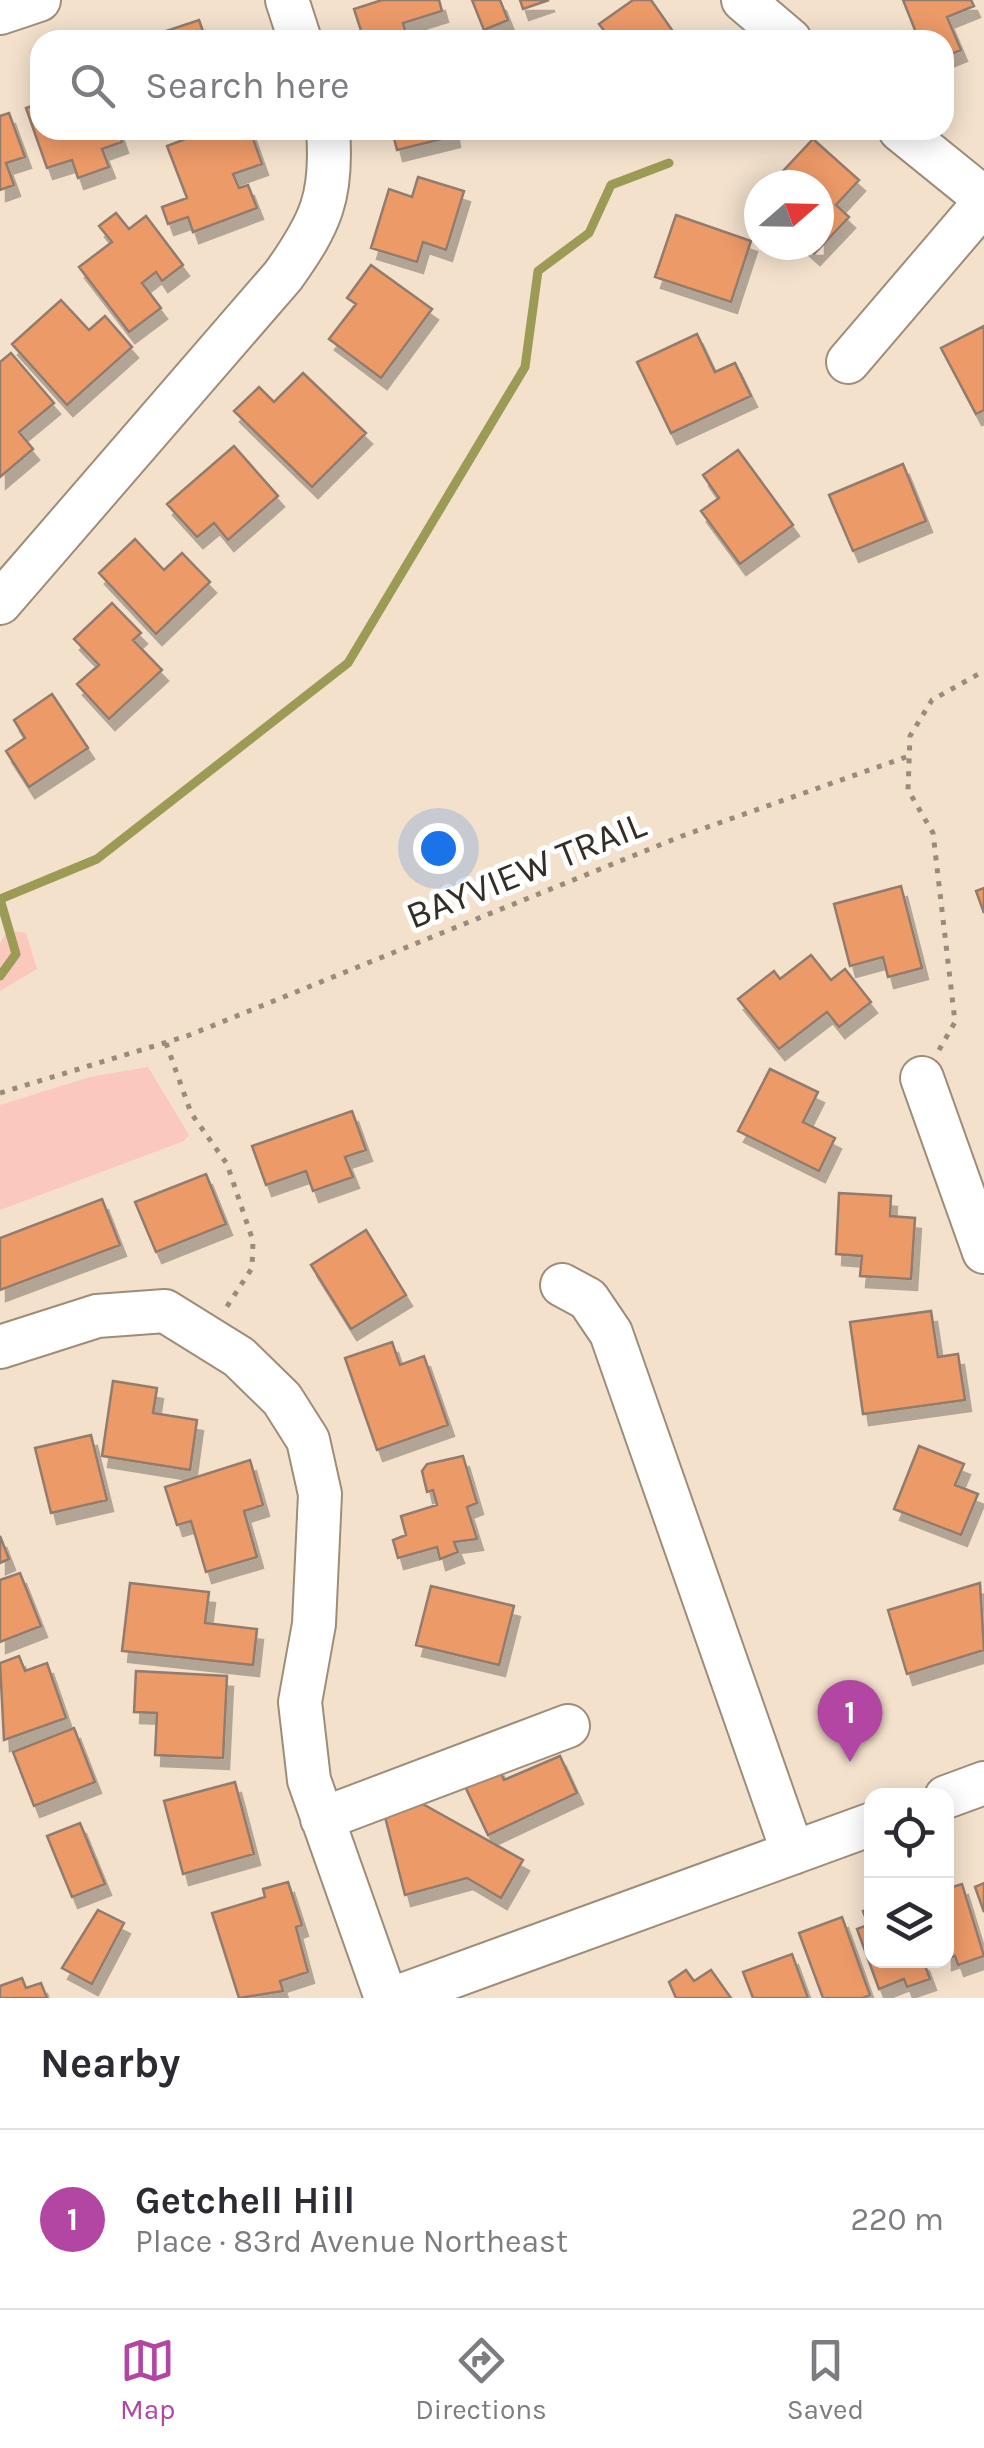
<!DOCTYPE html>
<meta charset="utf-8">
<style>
:root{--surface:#fff;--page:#f7f7f7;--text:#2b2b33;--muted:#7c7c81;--line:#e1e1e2;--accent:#b345a3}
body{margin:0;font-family:Karla,sans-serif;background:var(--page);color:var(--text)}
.controls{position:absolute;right:30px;bottom:30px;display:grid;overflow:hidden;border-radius:20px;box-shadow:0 5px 25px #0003}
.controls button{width:90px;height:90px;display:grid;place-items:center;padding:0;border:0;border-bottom:2px solid var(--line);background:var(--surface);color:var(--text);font:50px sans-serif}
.compass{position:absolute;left:744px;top:170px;width:90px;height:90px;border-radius:50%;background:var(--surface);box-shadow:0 5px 25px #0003;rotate:70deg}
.you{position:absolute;left:438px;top:848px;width:35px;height:35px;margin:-25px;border:8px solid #fff;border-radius:50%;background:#1a73e8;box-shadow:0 0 0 15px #1a73e833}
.badge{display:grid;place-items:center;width:65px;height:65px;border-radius:50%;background:var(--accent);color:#fff;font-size:32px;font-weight:700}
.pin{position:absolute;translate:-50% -82px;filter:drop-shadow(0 2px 5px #0008)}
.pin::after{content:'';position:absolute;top:52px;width:35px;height:30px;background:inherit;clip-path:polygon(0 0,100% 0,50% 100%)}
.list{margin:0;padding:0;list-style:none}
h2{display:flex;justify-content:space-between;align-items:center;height:130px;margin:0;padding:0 40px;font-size:42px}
h2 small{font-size:32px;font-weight:400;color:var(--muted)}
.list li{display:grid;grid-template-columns:65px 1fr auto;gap:30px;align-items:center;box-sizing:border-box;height:180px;padding:0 40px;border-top:2px solid var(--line)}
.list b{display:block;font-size:38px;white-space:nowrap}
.list p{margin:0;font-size:32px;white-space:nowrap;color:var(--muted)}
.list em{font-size:32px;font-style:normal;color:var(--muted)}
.icon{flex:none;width:55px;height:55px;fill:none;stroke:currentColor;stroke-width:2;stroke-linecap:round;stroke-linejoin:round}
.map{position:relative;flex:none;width:984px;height:1998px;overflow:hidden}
.search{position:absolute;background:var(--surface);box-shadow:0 5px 25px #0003;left:30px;right:30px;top:30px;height:110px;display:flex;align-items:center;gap:25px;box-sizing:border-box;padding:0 35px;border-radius:30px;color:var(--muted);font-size:38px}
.sheet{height:310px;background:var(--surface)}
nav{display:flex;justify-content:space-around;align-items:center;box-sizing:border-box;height:140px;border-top:2px solid var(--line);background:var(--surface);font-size:28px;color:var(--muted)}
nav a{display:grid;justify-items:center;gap:5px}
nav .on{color:var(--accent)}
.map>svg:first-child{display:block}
</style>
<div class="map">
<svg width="984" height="1998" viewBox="0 0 984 1998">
<defs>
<filter id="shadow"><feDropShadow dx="6" dy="11" stdDeviation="0" flood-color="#0004"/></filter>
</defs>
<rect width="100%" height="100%" fill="#f3e1cc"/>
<path fill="#fbc8bd" d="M8,930L26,933L37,969L0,991V943Z
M148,1067L189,1135L184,1141L0,1210V1105L90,1077Z"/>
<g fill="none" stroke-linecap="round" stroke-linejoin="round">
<path stroke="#9b9b56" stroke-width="9" d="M0,976L16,954L0,899L97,859L348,663L525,367L538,271L589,233L611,185L669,163"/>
</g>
<path fill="#ec9a67" stroke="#927b6e" stroke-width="2.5" filter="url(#shadow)" d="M382,0H439L442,11L403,23L408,40H364L354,9Z
M472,0H500L508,20L484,30Z
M520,0H549L523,9Z
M633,0H651L679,40H611L599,24Z
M903,0H971L974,6L947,17L961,50L944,57V40H919Z
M199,20L206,40H156L154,35Z
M40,103V130H118L122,142L102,149L109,167L78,178L72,160L47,168L26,108Z
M9,113L25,157L6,163L14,185L0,190V116Z
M209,130H250L262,164L233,174L239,188L248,185L257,208L193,232L188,217L168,224L162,207L187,198L167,146Z
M392,130H453L454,136L397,150Z
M813,139L859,180L836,205L849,217L814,254L804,245H819V185H770Z
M418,177L464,191L446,250L423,242L417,262L371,248L389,189L412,197Z
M116,213L129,229L146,216L183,265L162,281L156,272L142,283L161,308L129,332L79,267L112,242L99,226Z
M676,215L751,241L731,302L655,277Z
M371,265L432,309L381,378L329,339L356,304L347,298Z
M61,300L89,330L105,316L132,347L67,405L12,344Z
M984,326V410L976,414L941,348Z
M697,334L715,372L735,363L751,396L671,433L637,362Z
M11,353L54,403L19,432L33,449L0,477V362Z
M303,373L366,433L312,487L234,411L259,387L274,402Z
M234,446L278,496L228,540L214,523L197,537L167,504Z
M738,450L793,525L740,564L701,511L719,498L703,475Z
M903,464L926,521L853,551L829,495Z
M135,539L164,570L182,553L210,582L156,634L99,573Z
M112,603L141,633L133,640L162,670L109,719L77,684L99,665L74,639Z
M52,694L88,748L29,787L6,751L25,738L14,720Z
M901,886L922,968L888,977L883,957L850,966L834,904Z
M984,888V913L976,891Z
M811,955L831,980L845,969L871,1002L839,1027L827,1012L779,1049L738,999L774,971L780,979Z
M770,1069L818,1092L803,1122L835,1138L819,1171L738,1131Z
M352,1111L366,1150L345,1157L353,1177L313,1191L306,1171L266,1185L252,1146Z
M206,1174L226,1224L156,1252L135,1202Z
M839,1193L891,1196L890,1216L915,1218L911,1279L860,1276L862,1256L836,1254Z
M102,1199L120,1245L0,1290V1238Z
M366,1230L406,1295L351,1329L311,1265Z
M931,1311L938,1357L958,1354L965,1400L863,1414L850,1322Z
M392,1342L400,1365L424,1356L448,1425L377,1450L345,1358Z
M113,1381L157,1388L153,1413L197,1420L190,1470L102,1456Z
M91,1435L107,1500L51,1513L35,1448Z
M919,1446L964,1464L955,1485L978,1494L961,1535L894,1509Z
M463,1456L477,1503L467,1507L477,1539L454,1542L458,1552L440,1559L437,1547L398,1558L393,1540L406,1535L401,1516L437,1505L433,1490L427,1492L422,1471L427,1464Z
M250,1460L263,1505L244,1511L257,1557L206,1572L191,1521L177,1525L165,1487Z
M0,1536L9,1559L0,1563Z
M20,1573L41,1626L0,1642V1580Z
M130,1583L209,1592L205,1623L257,1629L253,1665L122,1651Z
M980,1583L984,1650L907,1674L888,1610Z
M431,1586L514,1606L499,1665L416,1645Z
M19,1656L25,1671L47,1663L66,1718L4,1740L0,1663Z
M136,1671L227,1676L223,1758L155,1755L157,1713L134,1712Z
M74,1728L95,1782L34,1806L13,1752Z
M560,1756L577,1793L488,1835L463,1782L498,1766L504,1780Z
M235,1782L254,1854L183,1874L164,1801Z
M421,1803L523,1860L501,1898L467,1878L405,1895L384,1813Z
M80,1823L105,1884L72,1897L47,1836Z
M288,1882L302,1925L296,1927L308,1972L280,1981L283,1991L239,1998L212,1913L265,1897L263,1889Z
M984,1883V1912L975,1887Z
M962,1884L984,1956L958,1965L955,1956L946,1959V1889Z
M872,1908V1960H923L930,1979L907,1987L904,1979L879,1989L857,1929L868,1925L863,1911Z
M98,1910L124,1923L92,1984L62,1968Z
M842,1917L870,1995L863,1998H823L799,1933Z
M792,1954L808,1998H753L743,1972Z
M686,1970L694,1981L711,1970L731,1998H676L669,1982Z
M22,1978L26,1988L41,1983L47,1998H0V1986Z"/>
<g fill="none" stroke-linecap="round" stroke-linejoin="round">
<defs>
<path id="minor" d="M287,0L300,40
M743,0L790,40
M0,13L39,0
M900,130L984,198
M848,362L984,203
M0,603L283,276C321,223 333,196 328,130
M922,1078L984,1252
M562,1285L588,1299L611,1333L793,1853
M0,1347L97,1316L165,1311L239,1357L282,1399L308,1440L320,1494L314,1624L300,1702L309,1780L386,1998
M946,1797L984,1783
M322,1819L568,1726
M394,1998L872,1824"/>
</defs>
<use href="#minor" stroke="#9d8d79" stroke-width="46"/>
<path stroke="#998c7d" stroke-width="5" stroke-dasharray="5 8" stroke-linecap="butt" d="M166,1043L191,1113L227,1164L253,1241L252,1268L226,1308
M939,1050L955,1022L933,833L908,790L910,736L932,700L984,671
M0,1093L187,1036L682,836L909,756"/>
<use href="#minor" stroke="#fff" stroke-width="42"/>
</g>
<g text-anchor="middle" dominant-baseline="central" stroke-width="10" stroke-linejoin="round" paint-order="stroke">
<g font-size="38" fill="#352e26" stroke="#fff">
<text transform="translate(526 870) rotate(-22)">BAYVIEW TRAIL</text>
</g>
</g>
</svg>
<div class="controls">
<button><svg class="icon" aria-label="locate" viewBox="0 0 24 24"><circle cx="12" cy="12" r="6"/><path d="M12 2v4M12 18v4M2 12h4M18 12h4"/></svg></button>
<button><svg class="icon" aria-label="layers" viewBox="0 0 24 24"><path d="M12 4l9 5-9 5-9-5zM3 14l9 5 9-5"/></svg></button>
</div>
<svg class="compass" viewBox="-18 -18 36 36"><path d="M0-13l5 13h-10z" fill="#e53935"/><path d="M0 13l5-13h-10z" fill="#7c7c81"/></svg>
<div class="you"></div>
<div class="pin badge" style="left:850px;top:1762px">1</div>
<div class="search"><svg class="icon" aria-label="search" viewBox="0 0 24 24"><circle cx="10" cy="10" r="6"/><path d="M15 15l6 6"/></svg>Search here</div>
</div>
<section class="sheet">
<h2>Nearby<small></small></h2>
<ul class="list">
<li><span class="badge">1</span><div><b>Getchell Hill</b><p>Place · 83rd Avenue Northeast</p></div><em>220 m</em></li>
</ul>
</section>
<nav>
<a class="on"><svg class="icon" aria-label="map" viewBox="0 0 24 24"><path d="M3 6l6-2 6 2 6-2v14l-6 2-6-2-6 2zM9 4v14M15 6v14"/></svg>Map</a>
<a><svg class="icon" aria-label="directions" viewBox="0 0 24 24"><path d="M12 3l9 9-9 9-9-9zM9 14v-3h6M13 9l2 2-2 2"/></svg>Directions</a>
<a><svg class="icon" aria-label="saved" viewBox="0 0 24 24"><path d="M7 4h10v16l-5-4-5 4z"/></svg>Saved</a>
</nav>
